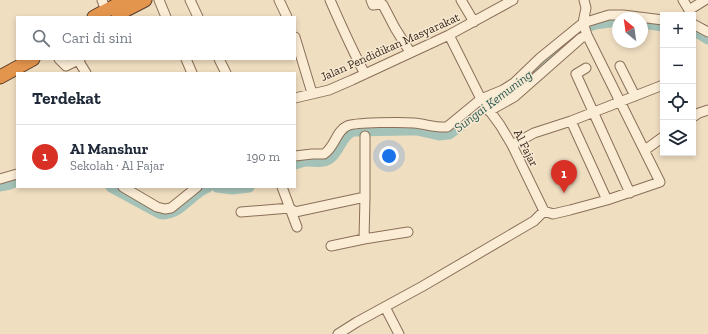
<!DOCTYPE html>
<html lang="id">
<meta charset="utf-8">
<style>
:root{--surface:#fff;--page:#f2f2f3;--text:#1f2937;--muted:#747a83;--line:#e0e1e3;--accent:#d93025}
body{margin:0;font-family:"Zilla Slab",serif;background:var(--page);color:var(--text)}
.controls{position:absolute;right:12px;top:12px;display:grid;overflow:hidden;border-radius:0px;box-shadow:0 2px 6px #0003}
.controls button{width:36px;height:36px;display:grid;place-items:center;padding:0;border:0;border-bottom:1px solid var(--line);background:var(--surface);color:var(--text);font:20px sans-serif}
.compass{position:absolute;left:612px;top:12px;width:36px;height:36px;border-radius:50%;background:var(--surface);box-shadow:0 2px 6px #0003;rotate:331deg}
.you{position:absolute;left:389px;top:156px;width:14px;height:14px;margin:-10px;border:3px solid #fff;border-radius:50%;background:#1a73e8;box-shadow:0 0 0 6px #1a73e833}
.badge{display:grid;place-items:center;width:26px;height:26px;border-radius:50%;background:var(--accent);color:#fff;font-size:13px;font-weight:700}
.pin{position:absolute;translate:-50% -33px;filter:drop-shadow(0 1px 2px #0008)}
.pin::after{content:'';position:absolute;top:21px;width:14px;height:12px;background:inherit;clip-path:polygon(0 0,100% 0,50% 100%)}
.list{margin:0;padding:0;list-style:none}
h2{display:flex;justify-content:space-between;align-items:center;height:52px;margin:0;padding:0 16px;font-size:17px}
h2 small{font-size:13px;font-weight:400;color:var(--muted)}
.list li{display:grid;grid-template-columns:26px 1fr auto;gap:12px;align-items:center;box-sizing:border-box;height:64px;padding:0 16px;border-top:1px solid var(--line)}
.list b{display:block;font-size:15px;white-space:nowrap}
.list p{margin:0;font-size:13px;white-space:nowrap;color:var(--muted)}
.list em{font-size:13px;font-style:normal;color:var(--muted)}
.icon{flex:none;width:22px;height:22px;fill:none;stroke:currentColor;stroke-width:2;stroke-linecap:round;stroke-linejoin:round}
.map{position:relative;flex:none;width:708px;height:334px;overflow:hidden}
.search{position:absolute;background:var(--surface);box-shadow:0 2px 6px #0003;left:16px;top:16px;width:280px;height:44px;display:flex;align-items:center;gap:10px;box-sizing:border-box;padding:0 14px;border-radius:0px;color:var(--muted);font-size:15px}
.panel{position:absolute;background:var(--surface);box-shadow:0 2px 6px #0003;left:16px;top:72px;width:280px;height:116px;border-radius:0px}
.map>svg:first-child{display:block}
</style>
<div class="map">
<svg width="708" height="334" viewBox="0 0 708 334">
<rect width="100%" height="100%" fill="#f0dec1"/>
<g fill="none" stroke-linecap="round" stroke-linejoin="round">
<path stroke="#a4c2b7" stroke-width="11" d="M642,23L663,26
M584,28L595,24L618,21
M693,30L708,39
M295,164C299,163 303,161 307,161C315,161 323,163 329,159C340,152 341,135 353,131L406,130H417L439,135L449,134L460,126L484,105L516,87L559,47
M0,186L10,184L17,181
M111,187L159,213C177,219 191,193 208,187
M217,187L232,189L249,187"/>
<defs>
<path id="minor" d="M102,0L106,11
M159,0L166,17
M190,0L198,17
M279,0L287,17
M330,0C341,25 352,50 365,74
M371,0L373,5L382,4L383,5L395,28L410,52
M461,0L474,22
M683,0L689,10L705,0
M693,24L708,32
M449,35L481,99L500,125L512,145L544,211L553,214L570,210L607,200L660,182L587,35L583,23L586,8L584,0
M295,37L312,93
M59,59L66,66L80,59
M186,59L192,73
M219,59L226,73
M78,60L86,73
M620,66L635,96
M586,68L576,74L630,193
M295,98L329,90L352,80L449,35L513,0
M489,111L514,97L581,38L587,35
M693,117L699,113L708,110
M571,121L607,200
M365,136V197
M512,145L534,133L571,121L663,85
M645,150L663,137
M295,156L312,154H324C335,147 336,131 347,126C354,122 404,122 414,123C426,124 435,128 447,127L481,99L503,90L514,83L540,58L583,23L609,15H623L663,20
M0,179L17,174
M123,187L157,207L165,209L171,208L197,187
M282,187L297,227
M241,212L290,208L295,212L365,197L364,239L331,246
M364,239L408,232
M385,307L399,334
M338,334L357,322L423,286L534,221L544,211"/>
<path id="highway" d="M118,14L145,0
M94,17L126,0
M0,77L33,59"/>
</defs>
<use href="#minor" stroke="#8b6f58" stroke-width="11"/>
<use href="#highway" stroke="#583d2c" stroke-width="15"/>
<use href="#minor" stroke="#faecd5" stroke-width="9"/>
<use href="#highway" stroke="#e4954d" stroke-width="13"/>
</g>
<g text-anchor="middle" dominant-baseline="central" stroke-width="3" stroke-linejoin="round" paint-order="stroke">
<g font-size="12" fill="#3a281d" stroke="#f7e9d1">
<text transform="translate(390 47) rotate(-24)">Jalan Pendidikan Masyarakat</text>
<text transform="translate(526 148) rotate(63)">Al Fajar</text>
</g>
<g font-size="13" font-style="italic" fill="#2b5a53" stroke="#f7e9d1">
<text transform="translate(493 101) rotate(-37)">Sungai Kemuning</text>
</g>
</g>
</svg>
<div class="controls">
<button>+</button>
<button>−</button>
<button><svg class="icon" aria-label="locate" viewBox="0 0 24 24"><circle cx="12" cy="12" r="6"/><path d="M12 2v4M12 18v4M2 12h4M18 12h4"/></svg></button>
<button><svg class="icon" aria-label="layers" viewBox="0 0 24 24"><path d="M12 4l9 5-9 5-9-5zM3 14l9 5 9-5"/></svg></button>
</div>
<svg class="compass" viewBox="-18 -18 36 36"><path d="M0-13l5 13h-10z" fill="#e53935"/><path d="M0 13l5-13h-10z" fill="#747a83"/></svg>
<div class="you"></div>
<div class="pin badge" style="left:564px;top:193px">1</div>
<div class="search"><svg class="icon" aria-label="search" viewBox="0 0 24 24"><circle cx="10" cy="10" r="6"/><path d="M15 15l6 6"/></svg>Cari di sini</div>
<section class="panel">
<h2>Terdekat<small></small></h2>
<ul class="list">
<li><span class="badge">1</span><div><b>Al Manshur</b><p>Sekolah · Al Fajar</p></div><em>190 m</em></li>
</ul>
</section>
</div>
